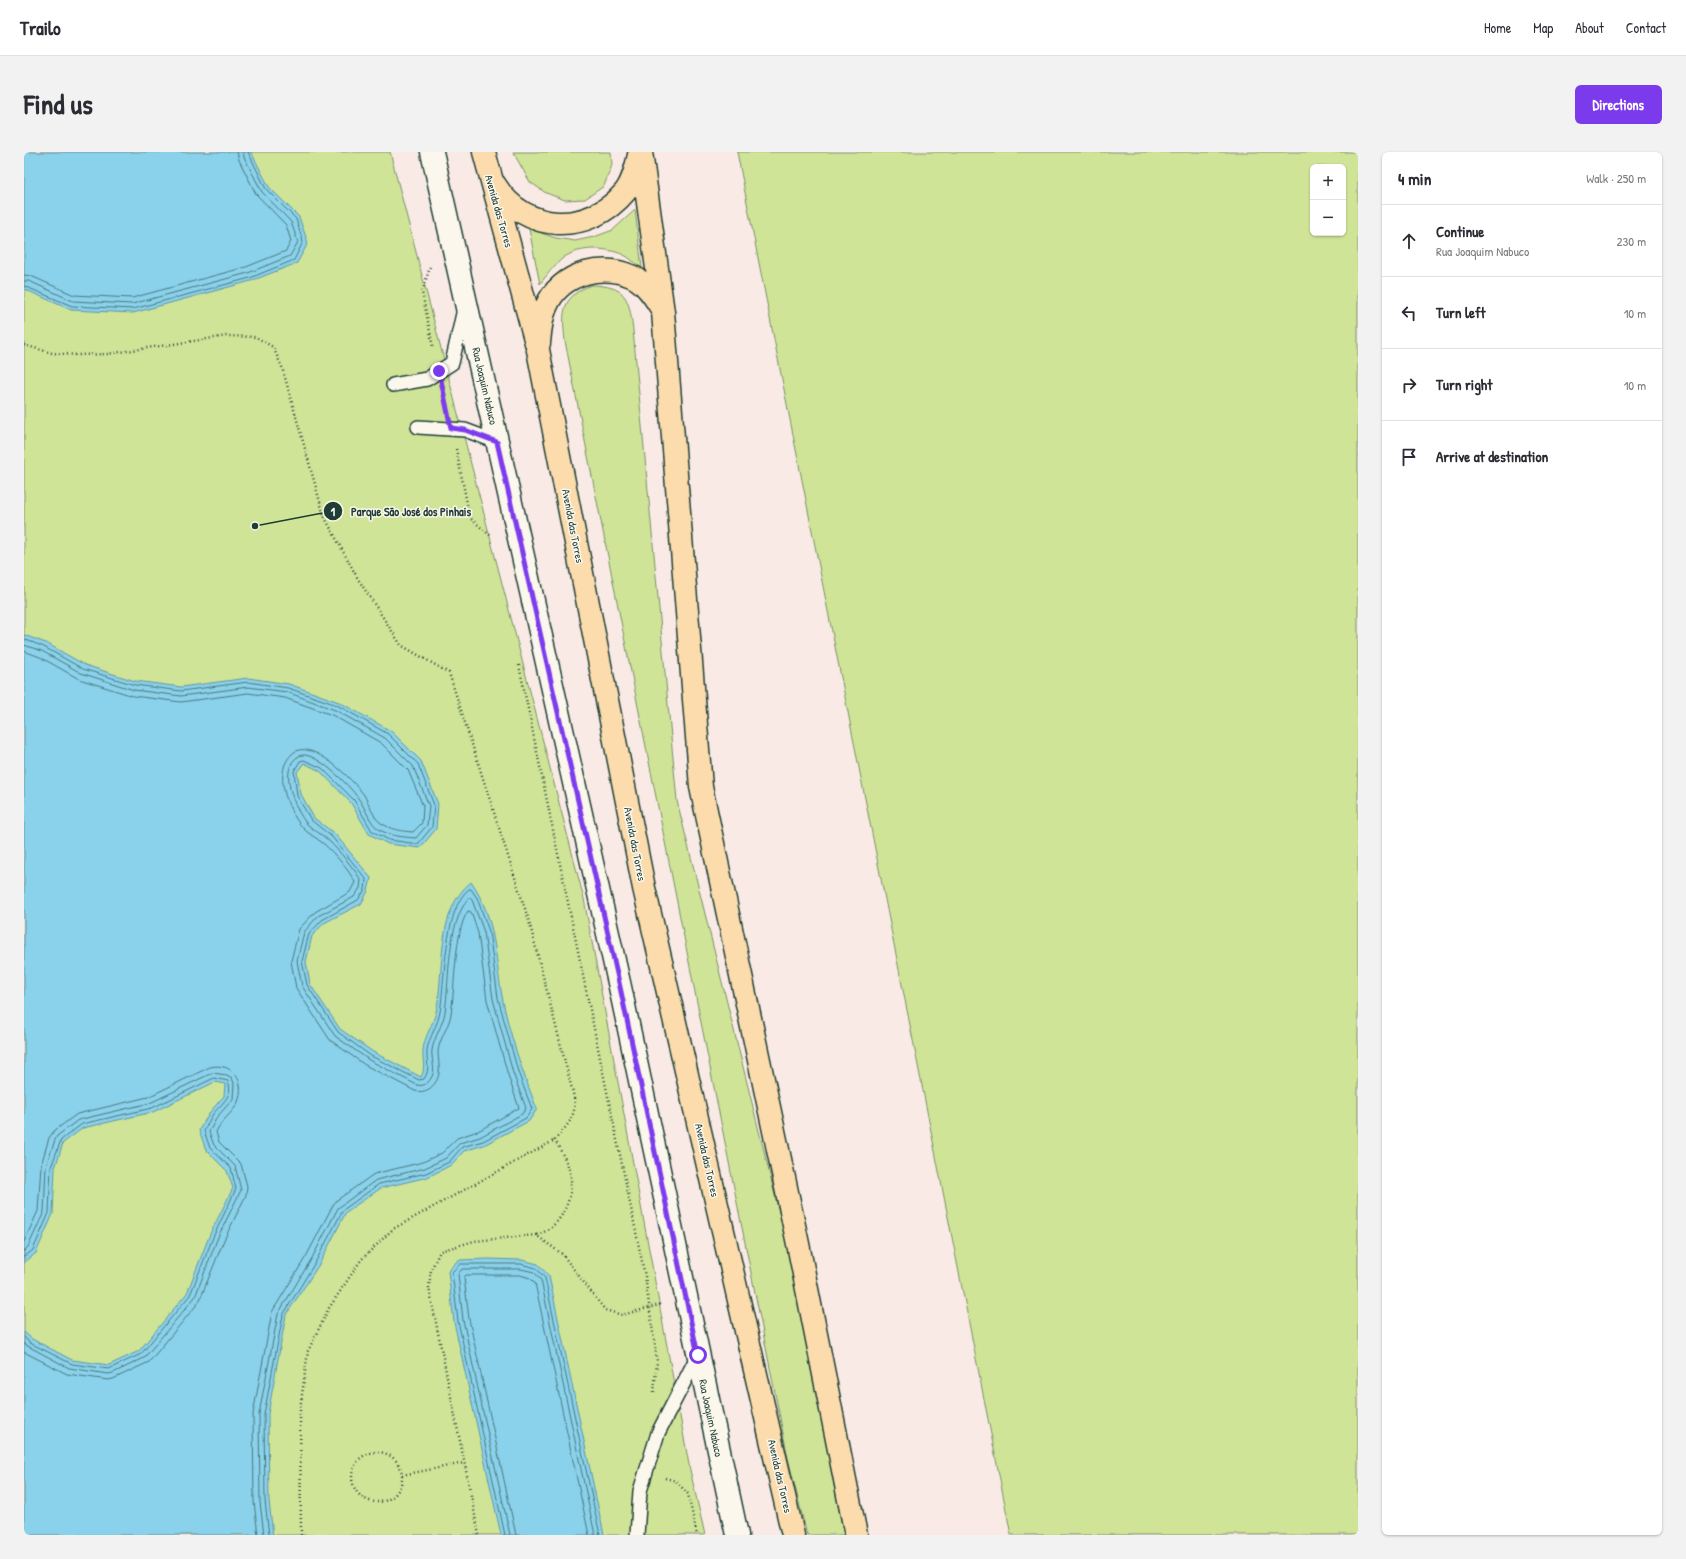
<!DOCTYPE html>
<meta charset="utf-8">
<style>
:root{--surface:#fff;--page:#f2f2f3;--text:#2b2b33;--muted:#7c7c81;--line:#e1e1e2;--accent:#7c3aed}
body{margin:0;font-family:"Patrick Hand",sans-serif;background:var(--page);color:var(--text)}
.controls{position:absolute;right:12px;top:12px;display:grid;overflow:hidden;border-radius:6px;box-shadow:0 1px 3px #0004}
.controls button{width:36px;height:36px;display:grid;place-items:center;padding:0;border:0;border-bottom:1px solid var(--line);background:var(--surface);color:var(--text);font:20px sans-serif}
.stop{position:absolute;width:12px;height:12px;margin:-9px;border:3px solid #7c3aed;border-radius:50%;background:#fff}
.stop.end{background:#7c3aed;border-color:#fff;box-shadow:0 1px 4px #0008}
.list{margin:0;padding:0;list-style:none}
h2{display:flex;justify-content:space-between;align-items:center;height:52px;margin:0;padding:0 16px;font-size:17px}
h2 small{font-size:13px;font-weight:400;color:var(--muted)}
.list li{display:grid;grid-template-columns:26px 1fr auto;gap:12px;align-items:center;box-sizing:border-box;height:72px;padding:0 16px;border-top:1px solid var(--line)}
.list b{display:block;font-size:15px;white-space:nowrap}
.list p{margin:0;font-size:13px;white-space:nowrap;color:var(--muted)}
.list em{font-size:13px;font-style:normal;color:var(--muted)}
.icon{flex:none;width:22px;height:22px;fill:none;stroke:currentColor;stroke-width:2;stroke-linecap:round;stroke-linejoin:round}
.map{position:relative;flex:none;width:1334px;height:1383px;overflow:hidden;border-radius:6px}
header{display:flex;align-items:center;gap:24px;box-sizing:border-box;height:56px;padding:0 20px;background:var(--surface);border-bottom:1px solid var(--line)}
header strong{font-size:19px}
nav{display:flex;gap:22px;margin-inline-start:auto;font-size:14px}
.intro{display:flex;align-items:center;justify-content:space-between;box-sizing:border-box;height:96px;padding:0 24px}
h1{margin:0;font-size:28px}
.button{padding:10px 18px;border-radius:6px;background:var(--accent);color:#fff;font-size:14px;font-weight:700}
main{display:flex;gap:24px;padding:0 24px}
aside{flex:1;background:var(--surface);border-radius:6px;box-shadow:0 1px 3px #0004}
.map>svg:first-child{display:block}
</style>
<header>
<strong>Trailo</strong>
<nav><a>Home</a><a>Map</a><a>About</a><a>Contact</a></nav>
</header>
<div class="intro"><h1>Find us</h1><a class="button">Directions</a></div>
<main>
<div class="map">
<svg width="1334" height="1383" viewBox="0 0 1334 1383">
<rect width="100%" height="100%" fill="#f9eae6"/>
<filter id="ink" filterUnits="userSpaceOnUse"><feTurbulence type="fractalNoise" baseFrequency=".025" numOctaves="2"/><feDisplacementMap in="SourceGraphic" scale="8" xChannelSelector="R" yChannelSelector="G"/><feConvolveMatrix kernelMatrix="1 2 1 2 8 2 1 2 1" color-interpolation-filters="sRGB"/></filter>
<g filter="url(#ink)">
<path fill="#d0e498" stroke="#789066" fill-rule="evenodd" d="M0,0H366L560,747L666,1318L681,1383H0Z
M489,0H587L588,13L580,34L561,47L541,48L522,41L506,30Z
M713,0H1334V1383H987ZM1289,15H1319V81H1289Z
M611,58L618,116C612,112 606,106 600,103C582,95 556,94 539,106C530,113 523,123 516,132L505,77L532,86L551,89L570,85L589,78Z
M567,133C602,134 605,145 609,178L653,649L765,1100L820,1383H783L764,1306L541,189C538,160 537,145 567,133Z"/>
<path fill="#8ad1eb" stroke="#5f96a2" d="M0,0H227L245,35L275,65L284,91L273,111L227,129L109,161L47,158L0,137Z
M0,483L22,491L61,513L111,529L157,535L224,526L265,532L315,550L367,579L397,609L414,652L412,677L396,696L364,692L345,682L327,651L296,619L280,611L273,620L277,642L290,666L311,682L347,726L344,739L337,752L300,771L288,784L282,810L286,832L316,877L349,900L397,925C402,916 398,908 399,898C400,885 409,873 412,860C421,819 411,759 447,730C473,768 470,801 478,844C485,882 499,921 513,957L505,969L460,993L440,999L427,1013L404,1025L357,1036L322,1060L296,1111L262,1163L244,1262L245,1349L249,1383H0V1180L8,1187L48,1208L85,1213L115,1199L163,1141L186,1082L209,1036L203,1019L182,998L175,978L186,960L200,944L201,932L191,930L129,960L59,976L39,991L31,1016L29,1062L12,1101L0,1111Z
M464,1107L498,1108L514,1112L525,1124L580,1383H477L430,1170L424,1119L434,1108Z"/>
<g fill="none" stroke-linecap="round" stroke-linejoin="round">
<path stroke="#4a787d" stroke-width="1" d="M0,123L7,124L50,143L108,146L222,115L262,99L267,89L262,73L232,42L215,8L213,0
M0,129H5L49,149L108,152L224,121L266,104L274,90L267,70L238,40L220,5L219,0
M0,134L48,154L109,157L226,126L270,108L279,90L272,67L242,37L224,0
M0,487L20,495L59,517L111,533L157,539L224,530L264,536L313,553L364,582L394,612L410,653L408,675L394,692L365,688L348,679L330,648L298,616L280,608L276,609L270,619L273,644L287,668L308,685L342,727L341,738L334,748L298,768L285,782L278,809L283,833L314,880L347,904L395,928L400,927C407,917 402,909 403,898C405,885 414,873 416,860C421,830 420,756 445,737H447L453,746L465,779L474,846L494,920L508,957L502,966L459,989L438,995L425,1010L402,1021L355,1032L319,1058L292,1109L259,1163L240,1262L241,1349L245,1383
M0,493L18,499L57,521L110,538L157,544L224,535L263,540L311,558L361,586L389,614L405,654L403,673L392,686C379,685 362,684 352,675C344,667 341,655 334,646C327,635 289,596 275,604C253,616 271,658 283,672C289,678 298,682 305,689C316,700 329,715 337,728L336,736L330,745L294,764L280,780L273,809L278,834L311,884L345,908L393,933C401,935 406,930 409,922C411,915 407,906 408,898C410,885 419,873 421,860C426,825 422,775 445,745L448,748L460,780L469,847L489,921L502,956L498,962L456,985L436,991L422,1006L401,1016L352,1028L314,1056L288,1106L254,1162L235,1262L236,1350L240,1383
M0,499L16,505L55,527L109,544L157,550L224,541L261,546L308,563L357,591L384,618L399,654L398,671L389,680C378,679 367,678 357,671C349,666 345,651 340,643C330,629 287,585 269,601C248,619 263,657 278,675C284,682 293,686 300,692C311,702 324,717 331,730L326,740L291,760L275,777L267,809L272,836L306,888L341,913L391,939C403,942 413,933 415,921C416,914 414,907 414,900C415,887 425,875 427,862C431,837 430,779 444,759L447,760L454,781L463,848L484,923L495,956L454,979L433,986L418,1001L399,1010L350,1022L313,1048L309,1053L283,1103L248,1160L229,1262L230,1350L234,1383
M0,1090L14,1059L17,1013L25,986L30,979L53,962L124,945L186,915C209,910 222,929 214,950C210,960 197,968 192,980L195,990L217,1012L223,1034L222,1043L200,1088L175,1150L125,1210L89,1227L84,1228L43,1222L0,1200
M0,1099L4,1095L20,1060L22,1014L31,988L33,984L54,968L126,951L188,921L203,923L208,926L210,931L209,947L193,965L185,980L190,993L211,1014L217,1038L194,1085L171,1145L120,1206L89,1221L84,1222L45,1216L0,1192
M0,1105L9,1098L25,1061L27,1015L37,988L58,972L128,956L190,926L204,929C210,944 197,952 189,962C186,967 182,974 180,979L186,996L207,1016L212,1037L190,1083L166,1143L117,1202L85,1217L48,1212L6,1191L0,1185
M481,1383L434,1169L428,1120L436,1112H497L512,1116L521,1126L576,1383
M486,1383L439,1168L434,1122L438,1117H497L510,1120L517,1128L571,1383
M492,1383L445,1167L440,1125L442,1123H496L506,1126L511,1131L565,1383"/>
<defs>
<path id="lane" d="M369,233L403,227L428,211L440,157
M394,275L441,278L473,290
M613,1383L616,1339L634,1281L674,1203"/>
<path id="secondary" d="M408,0L596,835L713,1383"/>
<path id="highway" d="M460,0L514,198L620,736L769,1383
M617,0L639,160L677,635L774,1092L832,1383
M471,33C501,82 565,83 601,40C609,30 612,16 615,3
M515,191C516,179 517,166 522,155C536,120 582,109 613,127C624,134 631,146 638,157"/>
</defs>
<use href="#lane" stroke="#1f3d34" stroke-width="16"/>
<use href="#secondary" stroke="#1f3d34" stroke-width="25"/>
<use href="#highway" stroke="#1f3d34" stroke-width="25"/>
<path stroke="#1f3d34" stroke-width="2.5" stroke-dasharray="1 3" stroke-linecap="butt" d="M406,115L398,140L409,195
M0,193L28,201L55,203L83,202L203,184L232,185L249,195L258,215L300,364L334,427L377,493L425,521L505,769L550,945C553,965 543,973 531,988C537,1000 547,1015 547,1028C548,1051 535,1077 512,1083
M420,241L423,255
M432,297L446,366L468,385
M495,513L621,1124L633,1209L630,1240
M328 1325a25 25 0 1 1 50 0a25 25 0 1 1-50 0Z
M378,1323L440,1311
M641,1326L652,1329L664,1342L673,1383
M277,1383L276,1257L284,1199L305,1156L337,1108L369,1077L531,988
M455,1383L405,1136L407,1118L416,1099L450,1089L512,1083L538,1102L581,1158L598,1163L639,1152"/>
<use href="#lane" stroke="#fbf7ec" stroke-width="13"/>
<use href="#secondary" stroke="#fbf7ec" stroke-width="22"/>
<use href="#highway" stroke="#fcdcac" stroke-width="22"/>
</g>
</g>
<g fill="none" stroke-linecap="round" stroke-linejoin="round" filter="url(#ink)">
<path stroke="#7c3aed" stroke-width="5" d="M415,219L427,276L441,278L473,290L596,835L674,1203"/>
</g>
<g text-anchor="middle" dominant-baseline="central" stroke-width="3" stroke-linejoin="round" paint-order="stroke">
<g font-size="11" fill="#1f3d34" stroke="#fbf7ec">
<text transform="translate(475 59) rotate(74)">Avenida das Torres</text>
<text transform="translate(461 234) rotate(77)">Rua Joaquim Nabuco</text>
<text transform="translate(549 374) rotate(79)">Avenida das Torres</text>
<text transform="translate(611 692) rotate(79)">Avenida das Torres</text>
<text transform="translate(683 1008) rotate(77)">Avenida das Torres</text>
<text transform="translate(687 1266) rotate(78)">Rua Joaquim Nabuco</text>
<text transform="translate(756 1324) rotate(77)">Avenida das Torres</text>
</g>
</g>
<path fill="none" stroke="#1f3d34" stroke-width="1.5" d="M231 374L309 359"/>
<g fill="#1f3d34" stroke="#fbf7ec" stroke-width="1.5">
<circle cx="231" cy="374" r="4"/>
<circle cx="309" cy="359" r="10"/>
</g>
<g font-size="12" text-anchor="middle" font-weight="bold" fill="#fff">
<text x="309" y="364">1</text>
</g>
<g font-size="12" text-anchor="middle" font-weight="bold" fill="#1f3d34" stroke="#fbf7ec" stroke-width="3" stroke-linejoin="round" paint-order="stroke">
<text x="387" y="364">Parque São José dos Pinhais</text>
</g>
</svg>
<div class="controls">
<button>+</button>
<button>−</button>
</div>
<div class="stop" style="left:674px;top:1203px"></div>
<div class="stop end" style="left:415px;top:219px"></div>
</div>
<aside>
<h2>4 min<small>Walk · 250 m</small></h2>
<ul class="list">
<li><svg class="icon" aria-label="ahead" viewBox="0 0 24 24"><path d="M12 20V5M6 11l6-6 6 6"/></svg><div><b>Continue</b><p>Rua Joaquim Nabuco</p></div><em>230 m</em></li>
<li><svg class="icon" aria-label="left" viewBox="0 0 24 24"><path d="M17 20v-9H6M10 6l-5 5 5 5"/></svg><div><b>Turn left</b></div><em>10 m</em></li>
<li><svg class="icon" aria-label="right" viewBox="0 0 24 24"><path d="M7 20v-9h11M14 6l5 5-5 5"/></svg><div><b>Turn right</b></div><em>10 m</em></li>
<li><svg class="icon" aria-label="arrive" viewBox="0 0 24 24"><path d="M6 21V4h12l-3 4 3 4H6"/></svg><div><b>Arrive at destination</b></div></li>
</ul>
</aside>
</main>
